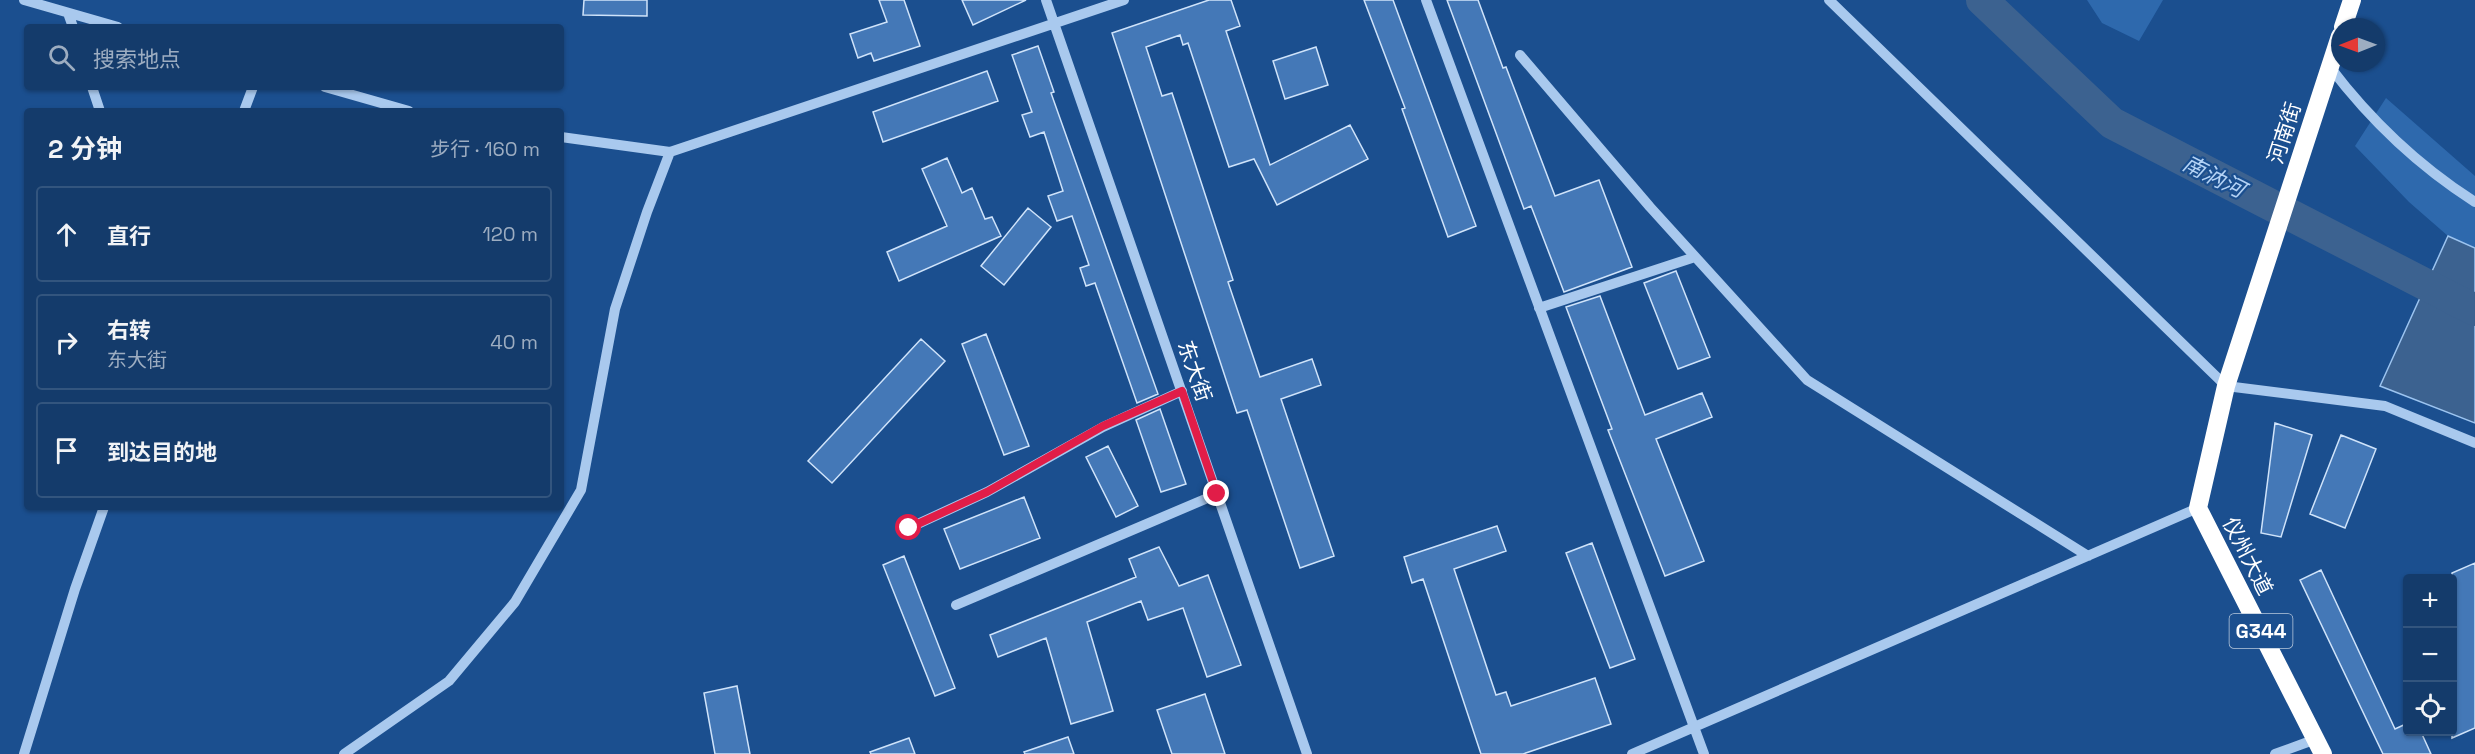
<!DOCTYPE html>
<html lang="zh">
<meta charset="utf-8">
<style>
:root{--surface:#143b6b;--page:#1d4271;--text:#f1f3f6;--muted:#9dadc1;--line:#33557e}
body{margin:0;font-family:"Space Grotesk","Noto Sans SC",sans-serif;background:var(--page);color:var(--text)}
.controls{position:absolute;right:18px;bottom:18px;display:grid;overflow:hidden;border-radius:6px;box-shadow:0 2px 4px #0004}
.controls button{width:54px;height:54px;display:grid;place-items:center;padding:0;border:0;border-bottom:2px solid var(--line);background:var(--surface);color:var(--text);font:30px sans-serif}
.compass{position:absolute;left:2331px;top:18px;width:54px;height:54px;border-radius:50%;background:var(--surface);box-shadow:0 2px 4px #0004;rotate:269deg}
.stop{position:absolute;width:18px;height:18px;margin:-14px;border:4px solid #e11d48;border-radius:50%;background:#fff}
.stop.end{background:#e11d48;border-color:#fff;box-shadow:0 2px 6px #0008}
.list{margin:0;padding:0;list-style:none}
h2{display:flex;justify-content:space-between;align-items:center;height:78px;margin:0;padding:0 24px;font-size:26px}
h2 small{font-size:20px;font-weight:400;color:var(--muted)}
.list li{display:grid;grid-template-columns:39px 1fr auto;gap:18px;align-items:center;box-sizing:border-box;height:96px;margin:0 12px 12px;padding:0 12px;border:2px solid var(--line);border-radius:6px}
.list b{display:block;font-size:22px;white-space:nowrap}
.list p{margin:0;font-size:20px;white-space:nowrap;color:var(--muted)}
.list em{font-size:20px;font-style:normal;color:var(--muted)}
.icon{flex:none;width:33px;height:33px;fill:none;stroke:currentColor;stroke-width:2;stroke-linecap:round;stroke-linejoin:round}
.map{position:relative;flex:none;width:2475px;height:754px;overflow:hidden}
.search{position:absolute;background:var(--surface);box-shadow:0 2px 4px #0004;left:24px;top:24px;width:540px;height:66px;display:flex;align-items:center;gap:15px;box-sizing:border-box;padding:0 21px;border-radius:6px;color:var(--muted);font-size:22px}
.panel{position:absolute;background:var(--surface);box-shadow:0 2px 4px #0004;left:24px;top:108px;width:540px;height:402px;border-radius:6px}
.map>svg:first-child{display:block}
</style>
<div class="map">
<svg width="2475" height="754" viewBox="0 0 2475 754">
<rect width="100%" height="100%" fill="#1b4f8f"/>
<path fill="#2e69ad" d="M2087,0H2163L2139,41L2102,23Z
M2386,98L2475,176V248L2448,236L2409,202L2355,146Z"/>
<path fill="#3c6290" stroke="#9cc4f0" stroke-width="1.5" d="M2448,236L2475,248V423L2380,386Z"/>
<g fill="none" stroke-linecap="round" stroke-linejoin="round">
<path stroke="#3c6290" stroke-width="32" d="M1982,0L2112,123L2475,310"/>
</g>
<path fill="#4478b7" stroke="#cfe3fa" stroke-width="1.5" d="M584,0H647V16L583,15Z
M879,0H904L920,46L874,61L871,53L858,58L850,34L887,22Z
M962,0H1026L973,25Z
M1209,0H1231L1240,26L1226,31L1270,165L1350,125L1368,159L1277,205L1254,159L1229,167L1188,43L1183,45L1180,35L1146,47L1162,96L1172,93L1233,280L1228,282L1260,377L1312,359L1321,385L1281,399L1334,556L1300,568L1247,410L1237,413L1112,33Z
M1364,0H1393L1476,226L1448,237L1402,109L1405,108Z
M1447,0H1478L1503,68L1506,67L1555,196L1599,180L1632,267L1564,292L1531,206L1524,209Z
M1038,46L1054,92L1051,93L1158,394L1137,403L1095,283L1086,286L1080,268L1089,265L1072,216L1057,221L1048,196L1063,191L1044,132L1030,137L1022,115L1032,112L1012,55Z
M1316,47L1328,85L1285,99L1273,61Z
M987,71L998,101L883,142L873,112Z
M947,158L962,193L972,188L985,219L992,217L1001,236L899,281L887,252L947,226L922,169Z
M1028,208L1051,227L1004,285L981,266Z
M1676,271L1710,357L1678,369L1644,283Z
M1600,296L1645,415L1702,393L1712,417L1656,439L1704,561L1665,576L1608,430L1612,429L1566,307Z
M986,334L1029,446L1004,455L962,344Z
M921,339L945,361L832,483L808,461Z
M1160,409L1186,484L1161,492L1136,420Z
M2275,423L2312,435L2281,537L2261,533Z
M2341,435L2376,449L2345,528L2310,514Z
M1108,446L1138,506L1116,517L1086,457Z
M1024,497L1040,538L960,569L944,529Z
M1497,526L1506,551L1454,569L1496,695L1506,692L1511,706L1595,678L1611,724L1523,754H1481L1423,579L1412,583L1404,557Z
M1592,543L1635,659L1610,668L1566,553Z
M1159,547L1179,586L1208,575L1241,665L1207,677L1183,608L1148,620L1141,601L1087,622L1113,711L1071,724L1046,638L998,657L990,635L1136,577L1129,559Z
M904,556L955,688L935,696L883,565Z
M2475,563V728L2452,738V573Z
M2321,570L2395,729L2408,723V732H2421L2431,754H2383L2300,580Z
M737,686L750,754H715L704,693Z
M1205,694L1225,754H1172L1157,710Z
M1068,737L1074,754H1025L1024,752Z
M909,738L915,754H871L870,752Z"/>
<g fill="none" stroke-linecap="round" stroke-linejoin="round">
<path stroke="#a9c9ee" stroke-width="10" d="M24,0L118,27
M1046,0L1307,754
M1426,0L1704,754
M1829,0L2226,386L2385,406L2475,443
M68,13L73,27
M1520,55L1650,207L1807,380L2088,556
M2330,67C2371,121 2417,165 2475,202
M92,87L100,111
M325,87L409,111
M244,111L253,87
M561,137L670,152L1124,0
M1539,308L1695,257
M909,528L987,492L1103,427L1182,391
M956,605L1217,494
M24,754L75,589L104,507
M344,754L449,681L515,602L581,490L615,309L647,212L670,152
M1632,754L2198,508
M2275,754L2316,739"/>
<path stroke="#fff" stroke-width="18" d="M2343,27L2352,0
M2323,754L2198,508L2226,386L2340,36"/>
</g>
<g fill="none" stroke-linecap="round" stroke-linejoin="round">
<path stroke="#e11d48" stroke-width="8" d="M909,528L987,492L1103,426L1182,391L1217,494"/>
</g>
<g text-anchor="middle" dominant-baseline="central" stroke-width="4.5" stroke-linejoin="round" paint-order="stroke">
<rect fill="#1b4f8f" stroke="#bbcadd" stroke-width="1.5" x="2229.5" y="614" width="63" height="34" rx="4.5"/>
<g font-size="20" font-weight="bold" fill="#fff">
<text x="2261" y="631">G344</text>
</g>
<g font-size="21" fill="#fff" stroke="#1b4f8f">
<text transform="translate(2284 133) rotate(-72)">河南街</text>
<text transform="translate(1195 371) rotate(71)">东大街</text>
<text transform="translate(2248 556) rotate(63)">仪州大道</text>
</g>
<g font-size="22" font-style="italic" fill="#b5d3f5" stroke="#1b4f8f">
<text transform="translate(2214 176) rotate(27)">南汭河</text>
</g>
</g>
</svg>
<div class="controls">
<button>+</button>
<button>−</button>
<button><svg class="icon" aria-label="locate" viewBox="0 0 24 24"><circle cx="12" cy="12" r="6"/><path d="M12 2v4M12 18v4M2 12h4M18 12h4"/></svg></button>
</div>
<svg class="compass" viewBox="-18 -18 36 36"><path d="M0-13l5 13h-10z" fill="#e53935"/><path d="M0 13l5-13h-10z" fill="#9dadc1"/></svg>
<div class="stop" style="left:909px;top:528px"></div>
<div class="stop end" style="left:1217px;top:494px"></div>
<div class="search"><svg class="icon" aria-label="search" viewBox="0 0 24 24"><circle cx="10" cy="10" r="6"/><path d="M15 15l6 6"/></svg>搜索地点</div>
<section class="panel">
<h2>2 分钟<small>步行 · 160 m</small></h2>
<ul class="list">
<li><svg class="icon" aria-label="ahead" viewBox="0 0 24 24"><path d="M12 20V5M6 11l6-6 6 6"/></svg><div><b>直行</b></div><em>120 m</em></li>
<li><svg class="icon" aria-label="right" viewBox="0 0 24 24"><path d="M7 20v-9h11M14 6l5 5-5 5"/></svg><div><b>右转</b><p>东大街</p></div><em>40 m</em></li>
<li><svg class="icon" aria-label="arrive" viewBox="0 0 24 24"><path d="M6 21V4h12l-3 4 3 4H6"/></svg><div><b>到达目的地</b></div></li>
</ul>
</section>
</div>
